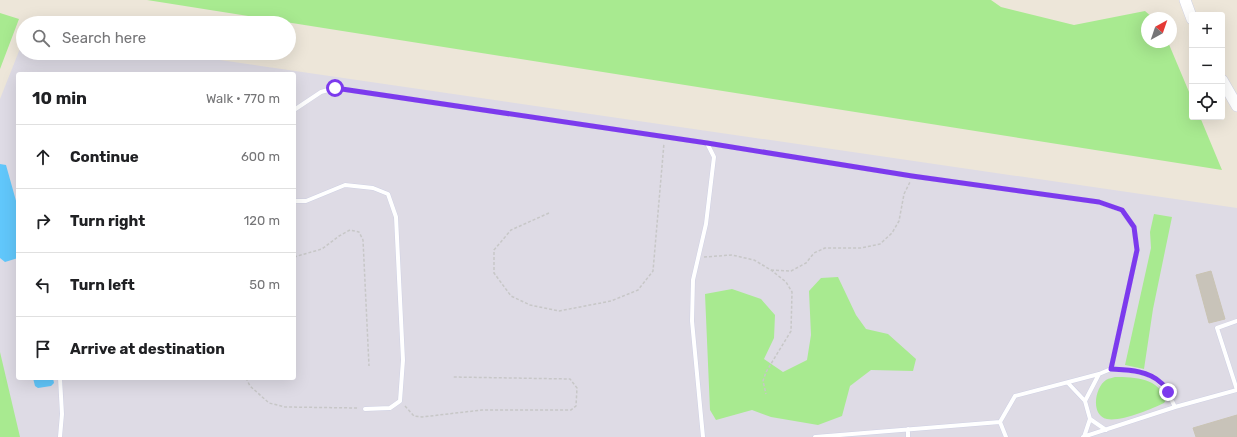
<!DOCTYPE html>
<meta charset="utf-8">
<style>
:root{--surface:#fff;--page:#f6f6f6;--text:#202124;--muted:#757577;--line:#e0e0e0}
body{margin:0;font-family:Rubik,sans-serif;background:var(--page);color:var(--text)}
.controls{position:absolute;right:12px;top:12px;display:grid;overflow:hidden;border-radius:4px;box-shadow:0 4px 16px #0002}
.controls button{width:36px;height:36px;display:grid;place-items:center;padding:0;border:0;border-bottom:1px solid var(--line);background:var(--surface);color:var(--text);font:20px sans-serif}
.compass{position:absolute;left:1141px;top:12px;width:36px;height:36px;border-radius:50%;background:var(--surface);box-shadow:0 4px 16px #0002;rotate:40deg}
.stop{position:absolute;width:12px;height:12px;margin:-9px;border:3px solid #7c3aed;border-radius:50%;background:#fff}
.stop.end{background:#7c3aed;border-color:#fff;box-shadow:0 1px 4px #0008}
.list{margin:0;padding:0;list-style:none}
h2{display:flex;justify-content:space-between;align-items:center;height:52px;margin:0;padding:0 16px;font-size:17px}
h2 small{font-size:13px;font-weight:400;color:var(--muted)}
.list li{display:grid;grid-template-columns:26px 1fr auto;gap:12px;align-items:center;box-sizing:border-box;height:64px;padding:0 16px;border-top:1px solid var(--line)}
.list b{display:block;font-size:15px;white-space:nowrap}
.list em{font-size:13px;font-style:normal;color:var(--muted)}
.icon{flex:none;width:22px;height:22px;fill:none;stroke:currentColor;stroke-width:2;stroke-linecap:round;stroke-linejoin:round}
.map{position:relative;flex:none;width:1237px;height:437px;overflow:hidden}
.search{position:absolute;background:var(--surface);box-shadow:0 4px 16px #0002;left:16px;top:16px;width:280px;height:44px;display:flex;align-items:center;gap:10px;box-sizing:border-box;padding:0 14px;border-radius:22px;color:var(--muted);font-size:15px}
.panel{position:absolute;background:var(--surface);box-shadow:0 4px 16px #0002;left:16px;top:72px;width:280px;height:308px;border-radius:4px}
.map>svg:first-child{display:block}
</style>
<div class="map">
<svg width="1237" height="437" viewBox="0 0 1237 437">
<rect width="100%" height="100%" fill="#ede6d9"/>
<path fill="#dedbe5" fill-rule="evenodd" d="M23,41V53H172L1237,208V437H10L0,378V99ZM18,74H294V378H18Z"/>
<path fill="#a8ea90" d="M147,0H991L1001,7L1074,25L1145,11L1153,18H1147V42H1168L1192,99V117H1200L1222,170Z
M0,13L19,19L0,69Z
M1154,214L1172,217L1153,309L1144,369L1125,365L1151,248L1150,232Z
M838,277L856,315L866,329L888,334L916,359L913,371L871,370L850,386L842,416L818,425L771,417L752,410L716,420L710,410L705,294L732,289L761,299L775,315L774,338L764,359L783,372L807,360L811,335L809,291L821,278Z
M0,352L20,437H0Z
M1115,377C1135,377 1159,378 1166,400L1164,403C1152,409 1120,422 1107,419C1090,415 1095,387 1106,380C1109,378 1113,378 1115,377Z"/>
<path fill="#61c7fb" d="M0,164L6,165L18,208V258L5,262L0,258Z
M33,378H53L54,383L51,386L38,388L35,386Z"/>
<path fill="#c8c3b9" stroke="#c9c3b3" d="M1211,271L1225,319L1209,323L1196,275Z
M1237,415V437H1196L1193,428Z"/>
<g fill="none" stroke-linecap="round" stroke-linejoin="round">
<defs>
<path id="lane" d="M294,110L321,92L335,88L707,143L912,176L1099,202L1121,210L1134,227L1137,250L1111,369L1099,374L1015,396L1000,422L1006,437
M294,201H306L345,185L373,188L388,194L396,217L403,360L400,401L390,408L365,409
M1111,369C1147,372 1159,372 1175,407
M1099,374L1085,401L1090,419L1106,430
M1068,383L1085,401
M1237,390L1217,328L1237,321
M908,429V437
M60,437L62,414L60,378
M703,437L692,321L693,280L706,224L714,157L707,143
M815,437L1000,422
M1083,437L1175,407L1237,390
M1084,437L1090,419"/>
<path id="secondary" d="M1185,0L1192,19
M1222,80L1237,106"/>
</defs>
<use href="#lane" stroke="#cfd1e4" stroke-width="5"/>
<use href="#secondary" stroke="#cfd1e4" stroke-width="12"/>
<path stroke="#c7c7c7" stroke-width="1.5" stroke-dasharray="3 2" stroke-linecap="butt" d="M549,213L511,230L494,250V273L511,296L530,305L559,311L611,301L638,290L653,271L664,143
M294,257L322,249L339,236L350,230L359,232L363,240L369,366
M704,257L732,255L754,260L771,270L786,282L792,292L791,331L766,372L763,381L766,394
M771,270L791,271L806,263L814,253L825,248H861L880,244L892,233L899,221L904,194L910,182
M246,378L250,386L269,403L285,407L358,408
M405,406L414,416L422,417L482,410H571L576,406L577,388L570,379L453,377"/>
<use href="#lane" stroke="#fff" stroke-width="4"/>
<use href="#secondary" stroke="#fff" stroke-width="11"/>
</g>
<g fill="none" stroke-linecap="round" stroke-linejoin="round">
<path stroke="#7c3aed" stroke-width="5" d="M335,88L707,143L912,176L1099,202L1122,210L1134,227L1137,250L1111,369C1127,370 1147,370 1160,382C1163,384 1166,388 1168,392"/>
</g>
</svg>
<div class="controls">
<button>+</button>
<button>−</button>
<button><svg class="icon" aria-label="locate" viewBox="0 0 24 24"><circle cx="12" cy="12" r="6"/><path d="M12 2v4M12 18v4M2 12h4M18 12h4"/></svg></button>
</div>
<svg class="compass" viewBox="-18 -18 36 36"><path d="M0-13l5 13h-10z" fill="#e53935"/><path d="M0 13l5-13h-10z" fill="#757577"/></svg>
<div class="stop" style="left:335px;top:88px"></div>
<div class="stop end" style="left:1168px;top:392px"></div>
<div class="search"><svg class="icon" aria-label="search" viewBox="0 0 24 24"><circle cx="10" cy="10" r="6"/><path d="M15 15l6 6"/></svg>Search here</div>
<section class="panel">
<h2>10 min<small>Walk · 770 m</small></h2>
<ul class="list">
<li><svg class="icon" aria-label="ahead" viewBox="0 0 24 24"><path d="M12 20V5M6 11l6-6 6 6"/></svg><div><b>Continue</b></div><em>600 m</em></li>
<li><svg class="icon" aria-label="right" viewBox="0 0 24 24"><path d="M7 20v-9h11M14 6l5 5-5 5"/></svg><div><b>Turn right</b></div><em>120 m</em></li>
<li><svg class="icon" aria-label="left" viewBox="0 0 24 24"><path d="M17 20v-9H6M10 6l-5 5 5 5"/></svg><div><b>Turn left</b></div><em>50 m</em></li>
<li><svg class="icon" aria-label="arrive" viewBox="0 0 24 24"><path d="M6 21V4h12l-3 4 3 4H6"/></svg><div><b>Arrive at destination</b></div></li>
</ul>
</section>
</div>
